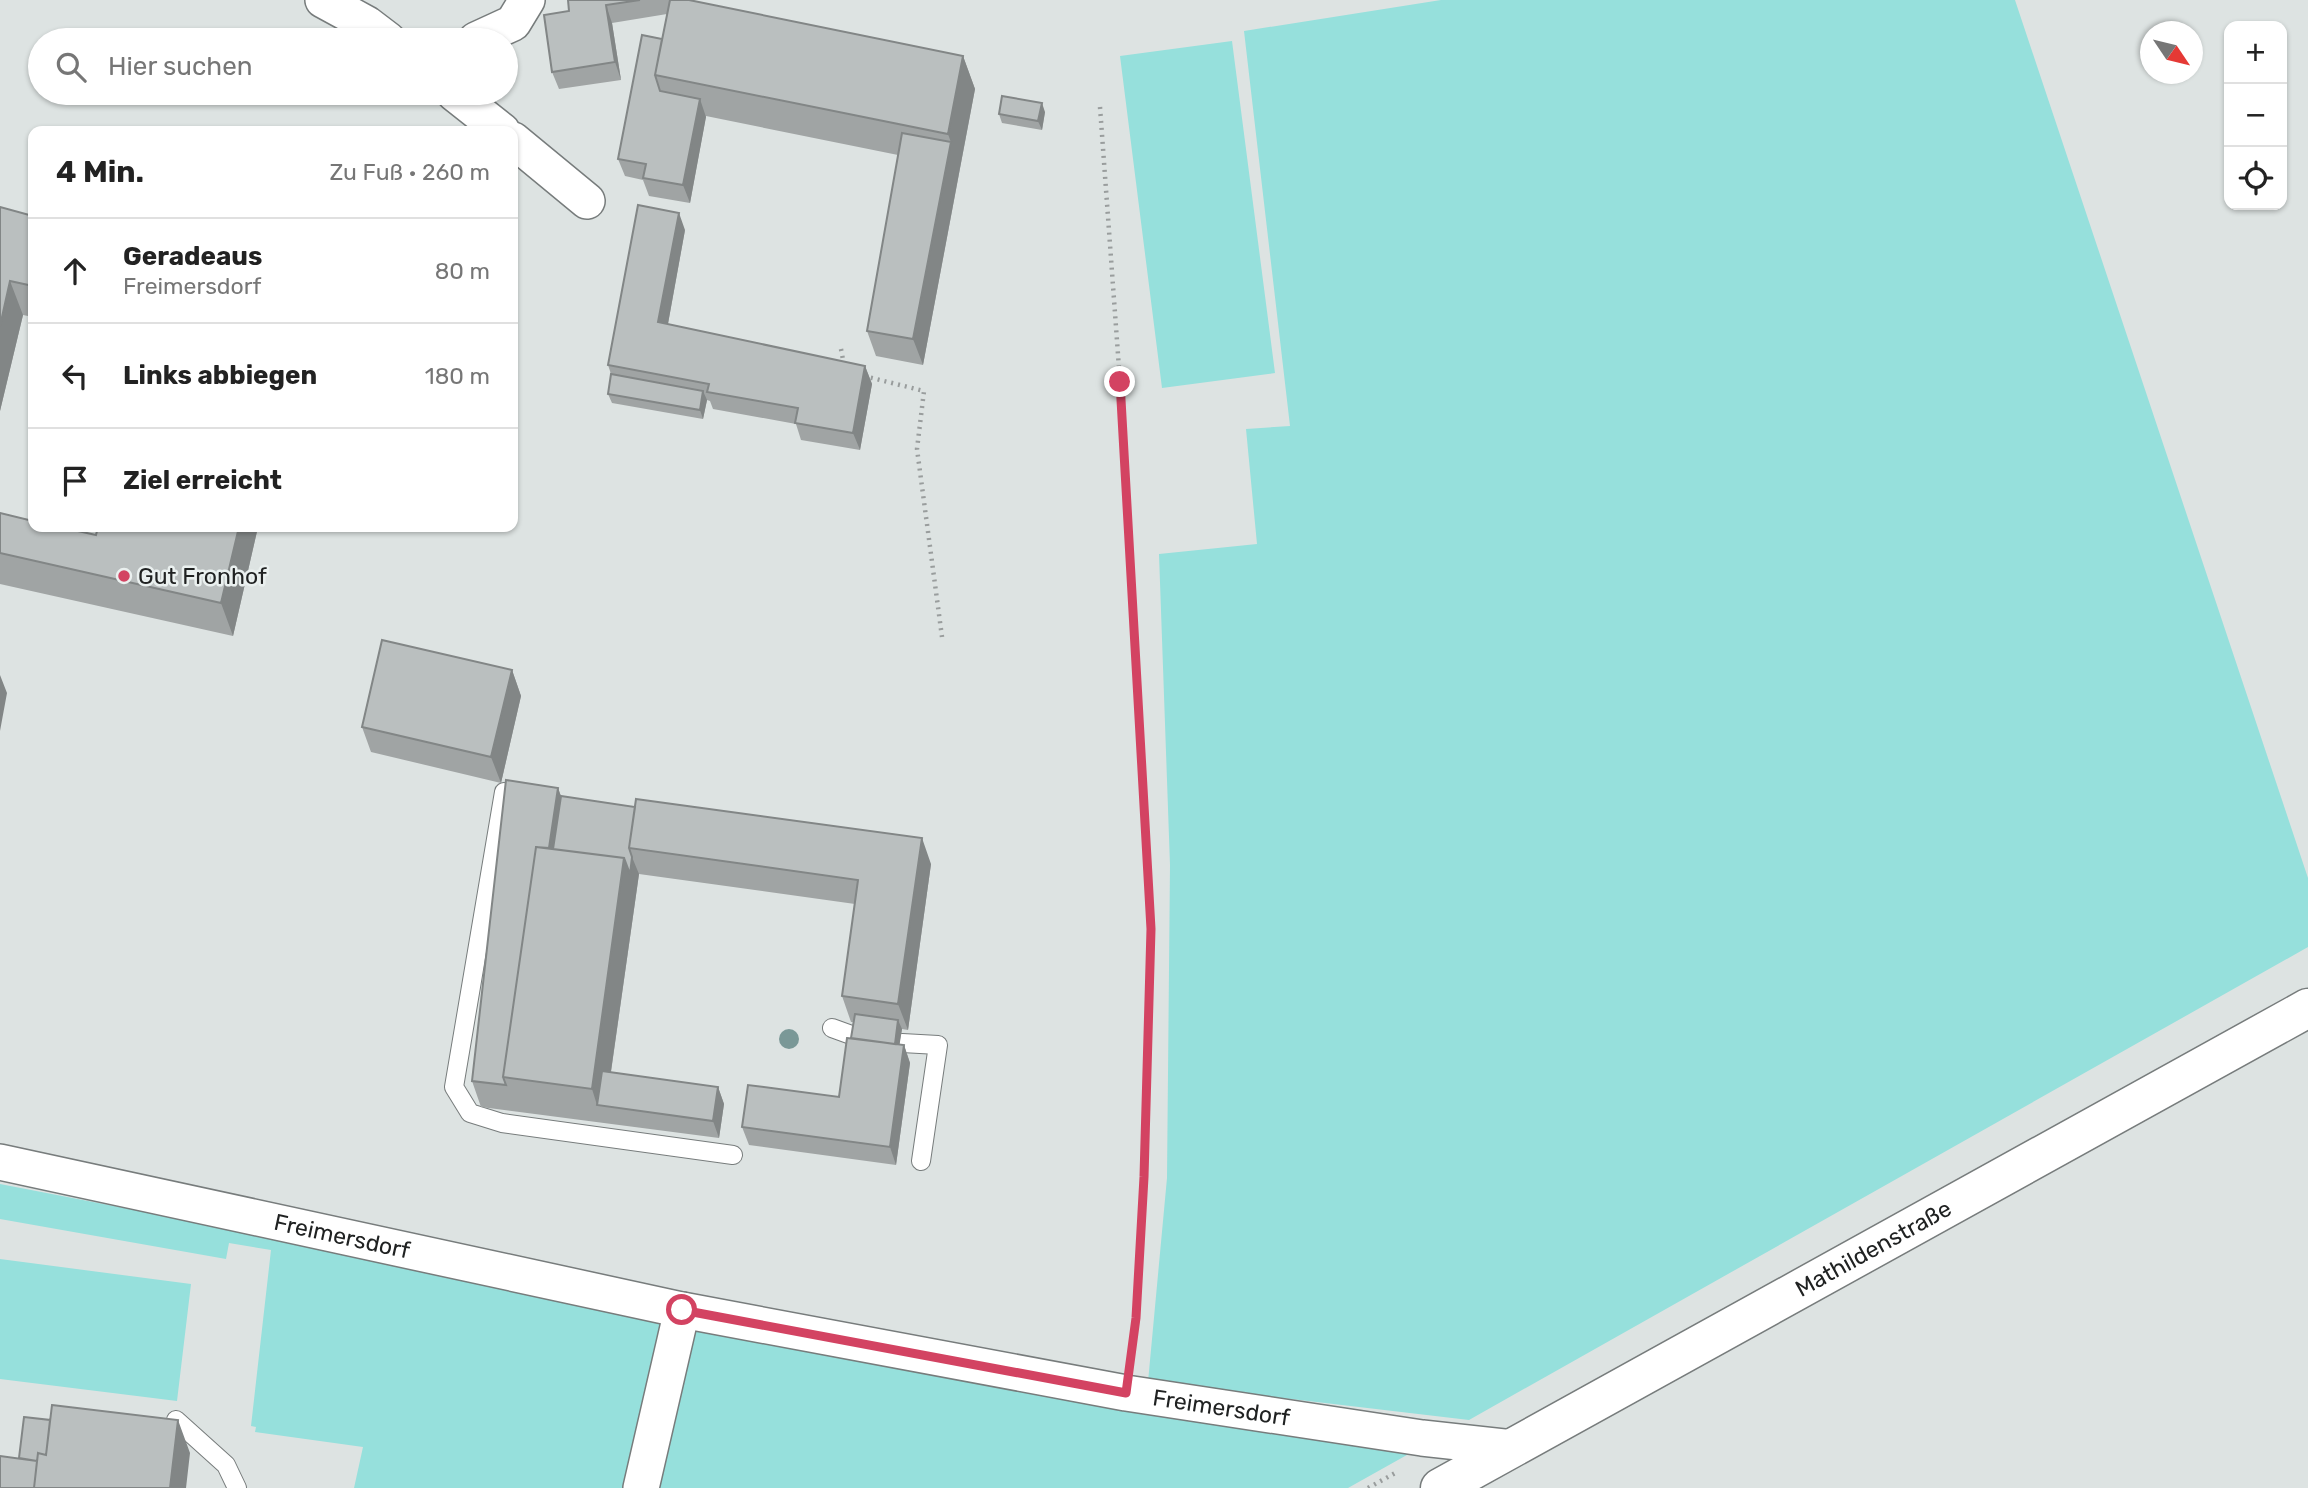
<!DOCTYPE html>
<html lang="de">
<meta charset="utf-8">
<style>
:root{--surface:#fff;--page:#f6f6f6;--text:#222;--muted:#767676;--line:#e0e0e0}
body{margin:0;font-family:Rubik,sans-serif;background:var(--page);color:var(--text)}
.controls{position:absolute;right:21px;top:21px;display:grid;overflow:hidden;border-radius:14px;box-shadow:0 2px 5px #0004}
.controls button{width:63px;height:63px;display:grid;place-items:center;padding:0;border:0;border-bottom:2px solid var(--line);background:var(--surface);color:var(--text);font:35px sans-serif}
.compass{position:absolute;left:2140px;top:21px;width:63px;height:63px;border-radius:50%;background:var(--surface);box-shadow:0 2px 5px #0004;rotate:125deg}
.stop{position:absolute;width:21px;height:21px;margin:-16px;border:5px solid #d34362;border-radius:50%;background:#fff}
.stop.end{background:#d34362;border-color:#fff;box-shadow:0 2px 7px #0008}
.list{margin:0;padding:0;list-style:none}
h2{display:flex;justify-content:space-between;align-items:center;height:91px;margin:0;padding:0 28px;font-size:30px}
h2 small{font-size:23px;font-weight:400;color:var(--muted)}
.list li{display:grid;grid-template-columns:46px 1fr auto;gap:21px;align-items:center;box-sizing:border-box;height:105px;padding:0 28px;border-top:2px solid var(--line)}
.list b{display:block;font-size:26px;white-space:nowrap}
.list p{margin:0;font-size:23px;white-space:nowrap;color:var(--muted)}
.list em{font-size:23px;font-style:normal;color:var(--muted)}
.icon{flex:none;width:38px;height:38px;fill:none;stroke:currentColor;stroke-width:2;stroke-linecap:round;stroke-linejoin:round}
.map{position:relative;flex:none;width:2308px;height:1488px;overflow:hidden}
.search{position:absolute;background:var(--surface);box-shadow:0 2px 5px #0004;left:28px;top:28px;width:490px;height:77px;display:flex;align-items:center;gap:18px;box-sizing:border-box;padding:0 24px;border-radius:38px;color:var(--muted);font-size:26px}
.panel{position:absolute;background:var(--surface);box-shadow:0 2px 5px #0004;left:28px;top:126px;width:490px;height:406px;border-radius:14px}
.map>svg:first-child{display:block}
</style>
<div class="map">
<svg width="2308" height="1488" viewBox="0 0 2308 1488">
<rect width="100%" height="100%" fill="#dde3e2"/>
<path fill="#96e0dc" d="M1441,0H2015L2308,878V947L1469,1420L1148,1382L1167,1178L1170,865L1159,554L1257,544L1246,429L1290,426L1244,31Z
M1232,41L1275,373L1162,388L1120,56Z
M0,1184L548,1290L662,1321L623,1488H354L363,1447L255,1432L256,1427L251,1426L271,1250L229,1243L226,1259L0,1219Z
M0,1259L191,1284L177,1401L0,1379Z
M694,1329L1414,1451L1348,1488H655Z"/>
<g fill="none" stroke-linecap="round" stroke-linejoin="round">
<defs>
<path id="service" d="M504,792L454,1087L470,1113L502,1123L733,1155
M832,1028L854,1036
M902,1043L938,1045L921,1161
M176,1420L226,1465L237,1488"/>
<g id="minor">
<path d="M323,0L367,24L388,40"/>
<path d="M476,40L513,23L527,0"/>
<path d="M454,93L502,131"/>
<path d="M513,140L587,201"/>
<path id="s1" d="M0,1162L682,1310L1126,1393L1422,1438L1513,1448"/>
<path d="M641,1488L682,1310"/>
</g>
<g id="tertiary">
<path id="s2" d="M1440,1488L2308,1008"/>
</g>
</defs>
<use href="#service" stroke="#777c7c" stroke-width="20"/>
<use href="#minor" stroke="#777c7c" stroke-width="38"/>
<use href="#tertiary" stroke="#777c7c" stroke-width="41"/>
<path stroke="#999d9d" stroke-width="4.5" stroke-dasharray="2 5" stroke-linecap="butt" d="M1100,107L1120,382L1151,929L1144,1177L1136,1318L1131,1357
M841,349L844,365
M864,376L924,391L917,449L942,637
M1368,1488L1397,1472"/>
<use href="#service" stroke="#fff" stroke-width="18"/>
<use href="#minor" stroke="#fff" stroke-width="35"/>
<use href="#tertiary" stroke="#fff" stroke-width="38"/>
</g>
<circle fill="#7a9897" cx="789" cy="1039" r="10"/>
<path fill="#a0a4a4" d="M568,0H689L963,56L975,89L923,365L876,356L867,331L898,155L706,116L690,203L649,196L643,180L625,176L618,159L662,39L667,14L612,23L621,80L559,89L552,72L569,11Z
M1045,112L1042,130L1002,123L999,114Z
M0,207L33,216V317L23,315L0,411Z
M685,230L668,324L865,366L872,384L860,450L801,440L796,424L713,409L710,401L707,400L703,419L612,403L608,394L611,374L608,365Z
M0,513L96,535L258,527L233,636L0,584Z
M512,670L521,696L501,783L371,752L362,727Z
M558,788L561,796L931,864L908,1030L902,1029L899,1045H904L910,1063L896,1165L749,1145L742,1127L839,1097L851,1038L853,1022H851L842,996L855,904L639,874L611,1072L718,1087L724,1104L719,1138L481,1107L472,1081Z"/>
<path fill="#828686" d="M606,5L612,23L621,80L615,62Z
M963,56L975,89L960,168L948,134Z
M700,99L706,117L690,203L683,185Z
M1042,103L1045,112L1042,130L1038,121Z
M951,142L960,168L923,365L913,339Z
M679,213L685,230L665,340L658,322Z
M10,281L23,315L0,411V326Z
M865,366L872,384L860,450L853,433Z
M703,391L707,400L703,419L700,410Z
M239,527H258L233,636L221,603Z
M512,670L521,696L501,783L491,757Z
M0,675L7,693L0,731Z
M558,788L567,814L560,865L548,855Z
M922,838L931,864L908,1030L898,1004Z
M632,857L639,874L606,1106L597,1105L592,1089L624,858Z
M898,1020L902,1029L897,1061L894,1052Z
M904,1045L910,1063L896,1165L890,1147Z
M718,1087L724,1104L719,1138L713,1121Z
M178,1420L190,1453L186,1488H170Z"/>
<path fill="#babfbf" stroke="#828686" stroke-width="2" d="M568,0H640L606,5L615,62L552,72L544,15L569,11Z
M670,0H689L963,56L948,134L655,75Z
M642,35L662,39L655,75L660,91L700,99L683,185L643,178L646,164L618,159Z
M1002,96L1042,103L1038,121L999,114Z
M902,133L951,142L913,339L867,331Z
M638,205L679,213L658,322L865,366L853,433L795,423L798,408L707,392L709,384L608,365Z
M0,207L33,216V286L10,281L0,326Z
M611,374L703,391L700,410L608,394Z
M0,513L33,521V527H60L96,535L98,527H239L221,603L0,553Z
M382,640L512,670L491,757L362,727Z
M506,780L558,788L549,848L536,847L503,1077L506,1085L472,1081Z
M561,796L635,807L629,848L632,857L630,874L624,858L553,849Z
M636,799L922,838L898,1004L842,996L858,880L629,848Z
M536,847L624,858L592,1089L503,1077Z
M855,1014L898,1020L895,1044L851,1038Z
M847,1038L904,1045L890,1147L742,1127L748,1085L839,1097Z
M602,1071L718,1087L713,1121L597,1105Z
M52,1405L178,1420L170,1488H34L38,1453L46,1455Z
M24,1417L50,1420L46,1455L38,1453L37,1461L19,1458Z
M0,1456L37,1461L34,1488H0Z"/>
<g fill="none" stroke-linecap="round" stroke-linejoin="round">
<path stroke="#d34362" stroke-width="9" d="M682,1310L1126,1393L1136,1318L1144,1177L1151,929L1120,382"/>
</g>
<circle fill="#d34362" stroke="#eaf0ef" stroke-width="2.5" cx="124" cy="576" r="7"/>
<g text-anchor="middle" dominant-baseline="central" stroke-width="5" stroke-linejoin="round" paint-order="stroke">
<g font-size="23" fill="#202222" stroke="#eaf0ef" text-anchor="start">
<text x="138" y="576">Gut Fronhof</text>
</g>
<g font-size="23" fill="#202222" stroke="#eaf0ef">
<text stroke="none"><textPath href="#s1" startOffset="350">Freimersdorf</textPath></text>
<text stroke="none"><textPath href="#s2" startOffset="495">Mathildenstraße</textPath></text>
<text stroke="none"><textPath href="#s1" startOffset="1246">Freimersdorf</textPath></text>
</g>
</g>
</svg>
<div class="controls">
<button>+</button>
<button>−</button>
<button><svg class="icon" aria-label="locate" viewBox="0 0 24 24"><circle cx="12" cy="12" r="6"/><path d="M12 2v4M12 18v4M2 12h4M18 12h4"/></svg></button>
</div>
<svg class="compass" viewBox="-18 -18 36 36"><path d="M0-13l5 13h-10z" fill="#e53935"/><path d="M0 13l5-13h-10z" fill="#767676"/></svg>
<div class="stop" style="left:682px;top:1310px"></div>
<div class="stop end" style="left:1120px;top:382px"></div>
<div class="search"><svg class="icon" aria-label="search" viewBox="0 0 24 24"><circle cx="10" cy="10" r="6"/><path d="M15 15l6 6"/></svg>Hier suchen</div>
<section class="panel">
<h2>4 Min.<small>Zu Fuß · 260 m</small></h2>
<ul class="list">
<li><svg class="icon" aria-label="ahead" viewBox="0 0 24 24"><path d="M12 20V5M6 11l6-6 6 6"/></svg><div><b>Geradeaus</b><p>Freimersdorf</p></div><em>80 m</em></li>
<li><svg class="icon" aria-label="left" viewBox="0 0 24 24"><path d="M17 20v-9H6M10 6l-5 5 5 5"/></svg><div><b>Links abbiegen</b></div><em>180 m</em></li>
<li><svg class="icon" aria-label="arrive" viewBox="0 0 24 24"><path d="M6 21V4h12l-3 4 3 4H6"/></svg><div><b>Ziel erreicht</b></div></li>
</ul>
</section>
</div>
